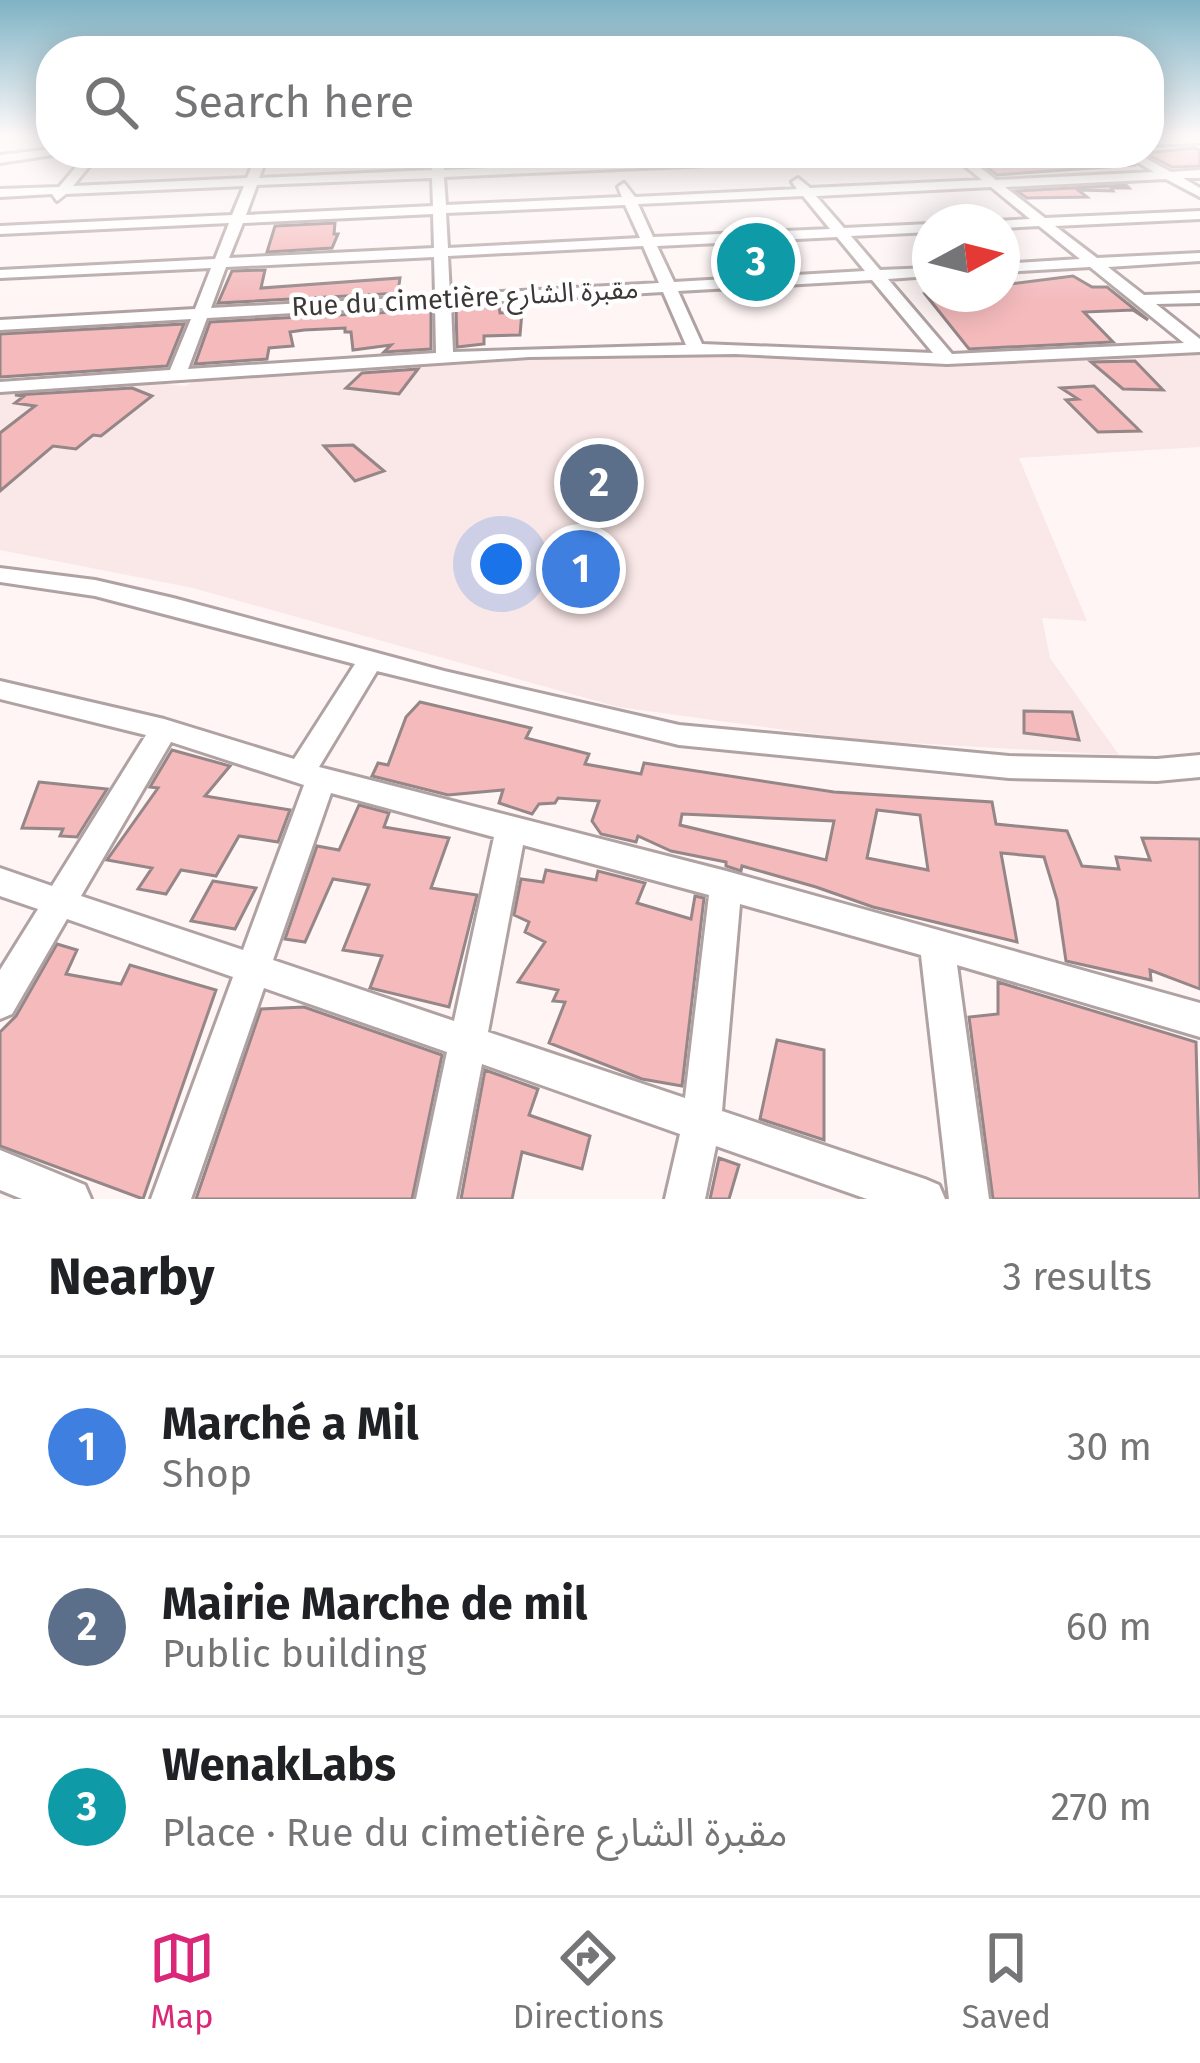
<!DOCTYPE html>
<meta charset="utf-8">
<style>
:root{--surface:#fff;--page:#f6f6f6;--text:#202124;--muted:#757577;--line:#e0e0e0;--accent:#db2777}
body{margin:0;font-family:"Fira Sans","Noto Sans Arabic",sans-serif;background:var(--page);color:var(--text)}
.compass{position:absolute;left:912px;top:204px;width:108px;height:108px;border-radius:50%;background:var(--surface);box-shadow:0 6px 30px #0003;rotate:83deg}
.you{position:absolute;left:501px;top:564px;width:42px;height:42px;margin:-30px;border:9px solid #fff;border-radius:50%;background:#1a73e8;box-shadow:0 0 0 18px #1a73e833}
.badge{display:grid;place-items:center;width:78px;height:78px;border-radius:50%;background:var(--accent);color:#fff;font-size:39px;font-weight:700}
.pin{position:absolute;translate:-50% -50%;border:6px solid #fff;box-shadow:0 3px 12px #0006}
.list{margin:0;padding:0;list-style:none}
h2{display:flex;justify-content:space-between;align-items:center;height:156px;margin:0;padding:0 48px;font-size:51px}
h2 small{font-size:39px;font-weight:400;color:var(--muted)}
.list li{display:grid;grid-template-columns:78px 1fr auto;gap:36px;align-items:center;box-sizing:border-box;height:180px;padding:0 48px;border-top:3px solid var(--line)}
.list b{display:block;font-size:45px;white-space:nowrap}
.list p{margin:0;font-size:39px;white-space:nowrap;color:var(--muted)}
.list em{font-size:39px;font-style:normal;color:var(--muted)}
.icon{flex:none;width:66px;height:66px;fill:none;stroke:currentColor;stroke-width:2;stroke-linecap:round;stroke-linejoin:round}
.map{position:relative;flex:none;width:1200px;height:1199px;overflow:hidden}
.search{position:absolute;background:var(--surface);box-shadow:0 6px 30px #0003;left:36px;right:36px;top:36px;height:132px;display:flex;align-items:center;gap:30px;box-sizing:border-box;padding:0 42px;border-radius:48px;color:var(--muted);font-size:45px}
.sheet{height:696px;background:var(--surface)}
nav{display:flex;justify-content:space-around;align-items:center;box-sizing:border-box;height:168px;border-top:3px solid var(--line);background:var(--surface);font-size:33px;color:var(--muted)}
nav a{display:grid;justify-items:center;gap:6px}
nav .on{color:var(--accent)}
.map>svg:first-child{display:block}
</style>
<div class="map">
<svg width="1200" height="1199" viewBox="0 0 1200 1199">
<rect width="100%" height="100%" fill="#fff5f5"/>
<path fill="#fae7e7" d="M1194,349L1200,354V447L1019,458L1087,621L1042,618L1050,658L1119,755L860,740L618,707L193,588L0,550V389L122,379L185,386L213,372L252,377L265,367L637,351L934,360Z"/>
<path fill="#f4babc" stroke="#958687" stroke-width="3" fill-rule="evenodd" d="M1194,148L1200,150V166L1172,167L1145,153Z
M1118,153L1133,165L997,175L970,154Z
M1126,185L1129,188H1111L1113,191L1078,190L1087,197L1027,198L1017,191Z
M335,223L334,234H338L332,248L267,252L275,226Z
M265,270L261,288L400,278L398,292L402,293L218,303L232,271Z
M1073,276L1092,287H1107L1148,320L1133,310L1084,312L1113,342L969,349L925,294H1002V285Z
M499,306L500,313L522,312L520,335L484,336V344L457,347L456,308Z
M431,310V349L384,352L391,345L353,350L351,332H345V328L304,330L290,332L293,346L269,348L267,359L195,364L210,322Z
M184,324L167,366L0,377V334Z
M1135,361L1163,390L1123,389L1091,362Z
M418,369L399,394L346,388L362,373Z
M1094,386L1136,427L1140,431L1098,432L1066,400L1078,399L1061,388Z
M132,388L152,396L101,436L93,435L76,449L53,446L0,491V433L35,406L15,403L24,396L15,395Z
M353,445L384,471L355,481L324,446Z
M420,702L531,728L526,738L589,754L585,764L641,774L644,763L834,792L992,802L996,824L1067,831L1082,866L1119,869L1116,857L1150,860L1142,838L1200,839V989L1150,970L1151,980L1066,961L1057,900L1044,857L1001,853L1017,942L873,907L816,887L742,866L741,871L726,866V862L671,851L638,836L636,842L601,834L592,821L599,801L558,798L555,803L539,804L532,814L499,803L503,790L448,795L372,776L378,763L388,765L406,717ZM877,810L920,815L928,870L867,858ZM682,814L834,821L826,860L680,825Z
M1024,711L1072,712L1079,740L1024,733Z
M172,750L230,766L205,796L290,810L278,842L239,836L216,876L181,870L166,894L138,889L152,868L107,860L158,788L150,787Z
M39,782L107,789L77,837L60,836L63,829L22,828Z
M359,805L389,813L384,827L449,838L431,888L477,895L449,1007L370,988L382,956L343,950L369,885L333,879L305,942L285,939L317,846L339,850Z
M546,870L596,880L598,871L645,883L637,903L691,919L695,896L704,898L682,1086L642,1079L549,1043L565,1002L553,1001L558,990L518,982L545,942L525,932L529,922L514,915L521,879L543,882Z
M213,881L256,888L235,929L191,921Z
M57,944L77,950L66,974L121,984L130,965L216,990L143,1199L0,1146V1032L16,1016Z
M998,982L1196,1042L1200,1199H993L969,1017L998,1014Z
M304,1007L442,1055L412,1199H196L261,1009Z
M777,1040L824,1050V1140L760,1119Z
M485,1070L538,1089L529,1115L590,1136L582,1169L522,1152L512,1199H461Z
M719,1158L739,1165L729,1199H710Z"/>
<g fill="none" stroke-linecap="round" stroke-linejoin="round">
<defs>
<path id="minor" d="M1200,137V143L1149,145V139Z
M88,153H157L95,159L73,186L247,178L257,153H269L259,178L432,170L431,153H443L444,170L831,153H916L910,156L444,177L446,205L622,197L618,187L624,183L635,197L797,189L792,182L798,178L810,188L982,180L949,153H962L996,180L1154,172L1122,153H1136L1171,172L1200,170V178H1183L1200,188V197L1166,179L1005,187L1045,218L1200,211V219L1055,226L1097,258L1200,253V261L1108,267L1144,295L1200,293V303L1156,304L1200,339V352L947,364L735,354L529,357L0,392V382L170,370L191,319L0,330V320L195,309L211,268L0,278V270L215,259L229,223L0,234V226L232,215L244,186L66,194L57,201L52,194L0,197V189L59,187ZM432,178L433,206L246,215L257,185ZM991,187L1030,219L997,221L1002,222V228L1039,226L1080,259L1002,264V272L1090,267L1184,343L952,354L888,279L930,276V268L880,270L851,236L930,232V224L844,228L816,196ZM803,196L830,229L653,237L638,204ZM625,205L640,238L448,248L446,213ZM433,214L434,248L229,258L243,223ZM837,237L865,271L674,282L657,246ZM643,246L659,283L450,295L448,256ZM434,257L435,296L211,308L226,267ZM872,280L933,353L702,344L678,291ZM663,292L686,345L453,352L451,304ZM435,305L436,353L188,369L207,318Z
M0,568L95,580L173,598L444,671L679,725L1009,756L1157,759L1200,755V777L1157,781L1009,778L679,745L377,671L319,767L726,871L1200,1003V1037L957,965L989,1199H949L921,955L740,904L722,1111L925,1179L939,1185L945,1199H867L716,1146L705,1199H665L680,1134L482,1064L456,1199H416L447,1052L264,988L191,1199H151L233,977L67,919L12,1014L0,1019V970L38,909L0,896V868L52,886L146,735L0,699V681L164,719L294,759L355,664L95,596L0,582ZM171,742L304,785L243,950L81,896ZM331,793L494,837L454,1021L273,960ZM523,845L709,895L685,1098L488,1032Z
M0,1150L85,1185L91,1199H22L0,1190Z"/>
<path id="major" d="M51,149L65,153L0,163V155Z"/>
</defs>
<use href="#minor" stroke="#b0a2a2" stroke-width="6"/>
<use href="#major" stroke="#b0a2a2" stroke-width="6"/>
<use href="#minor" fill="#fff" fill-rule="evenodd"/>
<use href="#major" fill="#fff" fill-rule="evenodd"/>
</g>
<linearGradient id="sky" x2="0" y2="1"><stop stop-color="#7eb2c4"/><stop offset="0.45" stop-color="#fffafa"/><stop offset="1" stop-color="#fffafa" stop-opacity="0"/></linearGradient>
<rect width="1200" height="303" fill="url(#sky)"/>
<g text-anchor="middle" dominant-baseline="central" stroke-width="9" stroke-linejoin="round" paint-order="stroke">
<g font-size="27" fill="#3d3737" stroke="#fff">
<text transform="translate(465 298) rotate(-3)">Rue du cimetière مقبرة الشارع</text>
</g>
</g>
</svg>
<svg class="compass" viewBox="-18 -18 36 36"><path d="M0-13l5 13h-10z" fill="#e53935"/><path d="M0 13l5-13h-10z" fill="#757577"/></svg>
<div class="you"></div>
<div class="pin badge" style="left:581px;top:569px;background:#3f7fe0">1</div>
<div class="pin badge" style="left:599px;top:483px;background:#5c6f8a">2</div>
<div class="pin badge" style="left:756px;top:262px;background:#0f9aa8">3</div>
<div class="search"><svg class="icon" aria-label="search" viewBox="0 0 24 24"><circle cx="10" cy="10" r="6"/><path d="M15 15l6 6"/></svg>Search here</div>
</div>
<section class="sheet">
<h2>Nearby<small>3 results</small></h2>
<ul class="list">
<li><span class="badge" style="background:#3f7fe0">1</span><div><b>Marché a Mil</b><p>Shop</p></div><em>30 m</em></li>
<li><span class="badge" style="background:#5c6f8a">2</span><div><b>Mairie Marche de mil</b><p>Public building</p></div><em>60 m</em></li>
<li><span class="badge" style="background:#0f9aa8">3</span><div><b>WenakLabs</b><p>Place · Rue du cimetière مقبرة الشارع</p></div><em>270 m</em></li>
</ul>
</section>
<nav>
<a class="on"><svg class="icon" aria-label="map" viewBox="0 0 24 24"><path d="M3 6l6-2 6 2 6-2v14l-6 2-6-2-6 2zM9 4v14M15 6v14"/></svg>Map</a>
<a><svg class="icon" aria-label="directions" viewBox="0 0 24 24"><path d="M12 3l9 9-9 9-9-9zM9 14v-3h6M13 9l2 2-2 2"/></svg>Directions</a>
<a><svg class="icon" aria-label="saved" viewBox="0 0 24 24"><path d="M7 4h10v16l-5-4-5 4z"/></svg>Saved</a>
</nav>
